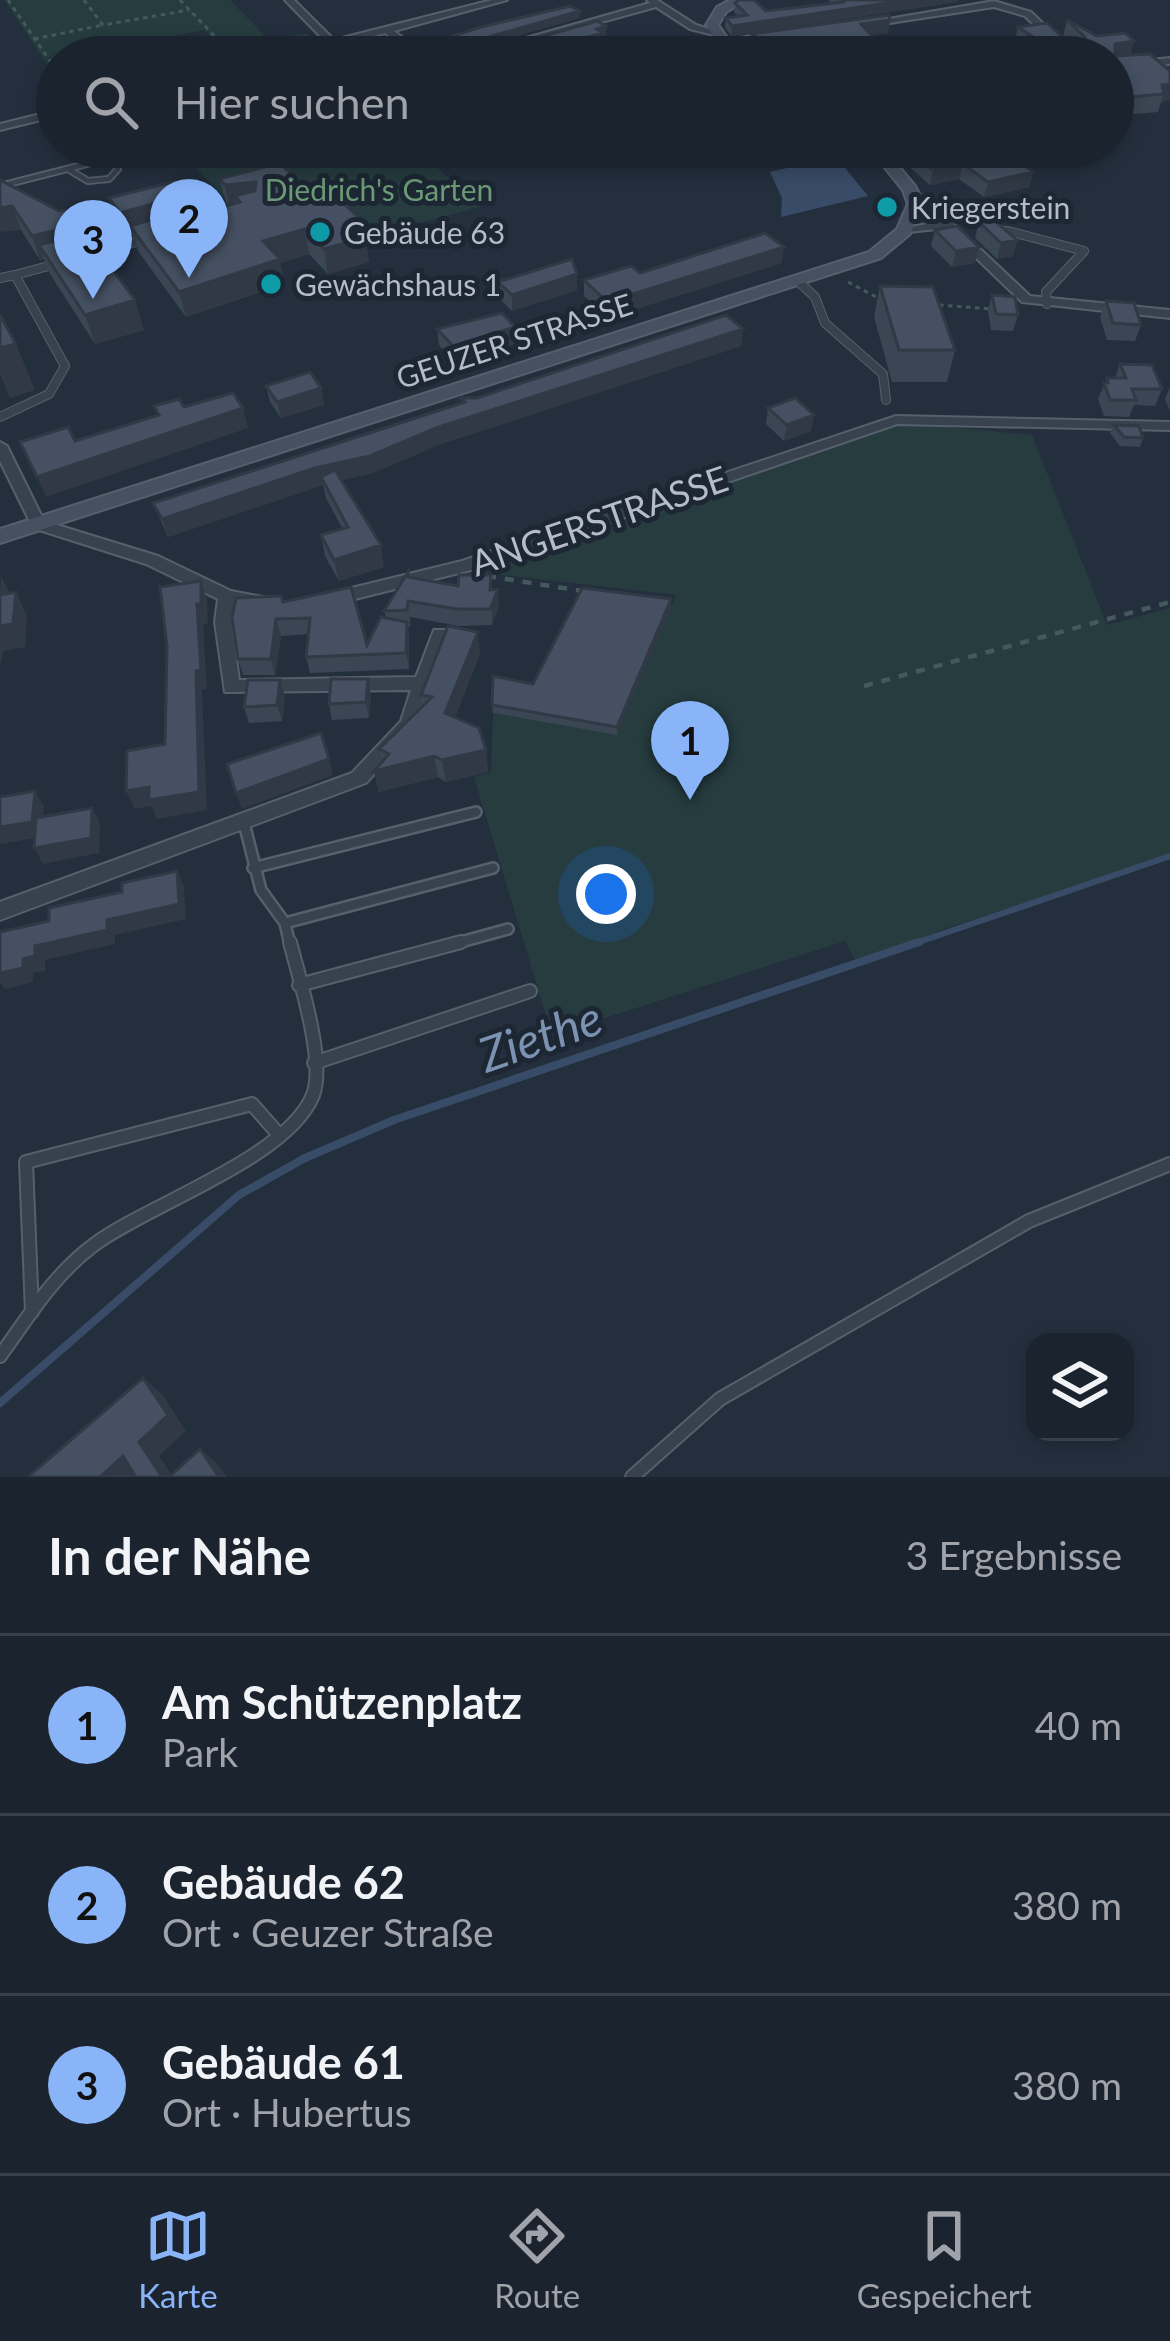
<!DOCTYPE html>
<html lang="de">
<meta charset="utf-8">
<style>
:root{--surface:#1b232e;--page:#282f3a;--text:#f1f3f6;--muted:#a0a4aa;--line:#39404a;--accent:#8ab4f8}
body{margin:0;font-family:Lato,sans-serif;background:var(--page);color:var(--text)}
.controls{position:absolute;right:36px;bottom:36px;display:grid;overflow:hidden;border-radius:24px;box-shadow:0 6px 18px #0003}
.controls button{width:108px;height:108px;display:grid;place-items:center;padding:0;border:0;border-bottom:3px solid var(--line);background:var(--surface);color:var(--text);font:60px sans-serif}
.you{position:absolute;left:606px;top:894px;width:42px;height:42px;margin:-30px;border:9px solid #fff;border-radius:50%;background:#1a73e8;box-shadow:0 0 0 18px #1a73e833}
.badge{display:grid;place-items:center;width:78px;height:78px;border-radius:50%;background:var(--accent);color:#111;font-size:39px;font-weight:700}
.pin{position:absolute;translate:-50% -99px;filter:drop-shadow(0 3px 6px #0008)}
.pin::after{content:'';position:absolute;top:63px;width:42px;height:36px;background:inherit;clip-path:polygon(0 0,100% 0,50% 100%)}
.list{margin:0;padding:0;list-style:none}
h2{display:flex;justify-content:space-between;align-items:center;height:156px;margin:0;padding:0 48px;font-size:51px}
h2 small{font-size:39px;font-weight:400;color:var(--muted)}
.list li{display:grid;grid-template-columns:78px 1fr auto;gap:36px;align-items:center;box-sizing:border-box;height:180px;padding:0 48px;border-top:3px solid var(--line)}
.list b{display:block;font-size:45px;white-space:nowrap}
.list p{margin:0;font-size:39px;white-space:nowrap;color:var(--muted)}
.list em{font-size:39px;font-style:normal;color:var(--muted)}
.icon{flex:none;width:66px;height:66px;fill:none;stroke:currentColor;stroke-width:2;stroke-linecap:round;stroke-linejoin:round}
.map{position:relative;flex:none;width:1170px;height:1477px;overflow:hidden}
.search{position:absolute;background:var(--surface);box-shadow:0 6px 18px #0003;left:36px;right:36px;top:36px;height:132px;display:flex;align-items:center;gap:30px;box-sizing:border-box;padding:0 42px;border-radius:66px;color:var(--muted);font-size:45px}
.sheet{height:696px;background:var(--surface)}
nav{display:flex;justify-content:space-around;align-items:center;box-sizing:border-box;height:168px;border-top:3px solid var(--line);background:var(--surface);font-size:33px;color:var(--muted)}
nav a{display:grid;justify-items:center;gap:6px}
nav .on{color:var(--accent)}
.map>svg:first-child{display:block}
</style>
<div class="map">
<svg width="1170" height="1477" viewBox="0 0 1170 1477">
<rect width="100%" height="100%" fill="#242f3e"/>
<path fill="#263c3f" d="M4,0H230L270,41L306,33L315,41L254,57H231L204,30L166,38L181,56L177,57H57V79Z
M176,147H414L481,207L368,236L306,180L227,201Z
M897,422L1032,435L1107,625L1170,608V856L944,929L858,964L845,941L552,1035L474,777L491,772L493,713L617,735L676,595L469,571Z"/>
<path fill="#394c67" d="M821,160L841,163L868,196L781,217L782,198L770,172Z"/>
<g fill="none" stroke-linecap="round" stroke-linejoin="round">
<path stroke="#394c67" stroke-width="6" d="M910,945L1170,856"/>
<path stroke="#394c67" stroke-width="8" d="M0,1403L239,1195L305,1158L394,1120L919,942"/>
<defs>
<path id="lane-far3" d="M528,40L554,57
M319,47L333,57
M221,53L225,57
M251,147L272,170
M572,147L592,162
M0,186L98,161L114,163L118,169L109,179L88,181L68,169
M942,219H964L1019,234"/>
<path id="lane-far2" d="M1008,231L1084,251L1046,292L1047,304
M90,254L143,240
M15,275L56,264
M0,278L15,275L65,366L49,394L0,417
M798,281L815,297L825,323L883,374L886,400"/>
<path id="lane-far1" d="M244,823L261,890L285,923L290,945
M253,868L476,812
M285,923L493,868
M450,945L508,929"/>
<path id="lane" d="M299,985L461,942
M314,1063L530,991
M32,1312L26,1162L252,1104L280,1136
M0,1356C29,1316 54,1274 95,1244C149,1204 288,1158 313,1095C326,1061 299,978 290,942
M632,1477L720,1399L1029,1221L1170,1164"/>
<path id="street" d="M285,0H294L334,40L492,0H507L394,31L429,57H418L385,33L290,57H274L326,42Z
M647,0H657L696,25L719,32L714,35L690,29L656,7L475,57H459L650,3Z
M994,1L1031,12L1077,57H1067L1025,16L994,7L870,26L865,23Z
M771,32L774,33V37L724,45L719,42Z
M1170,58V64L1113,70V64Z
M57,110V116L0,130V124Z
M915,206L946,217L1030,296L1170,310V318L1022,302L945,228L900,233V229L938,222L911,211V207Z
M896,416L1170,422V430L897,424L471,570L331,605L323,599L331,593L462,561Z
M0,442L7,446L44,521L158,556L231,591L268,598L270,602L268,606L234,603L231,622L239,680L416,677L434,630H446L448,634L415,729L366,783L0,920V902L352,773L401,721L411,690L225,692L215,622L218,599L146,564L33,528L0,461Z"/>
<path id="secondary" d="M730,0H745L726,12L718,25L728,39L760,57C734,57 720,46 706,25L717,7Z
M868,147H883L915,186L924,204L910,234L881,258L0,543V529L869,252L897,229L908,204L903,190Z"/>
</defs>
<use href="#lane-far3" stroke="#565f6c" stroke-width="8"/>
<use href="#lane-far2" stroke="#565f6c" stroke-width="10"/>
<use href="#lane-far1" stroke="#565f6c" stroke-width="14"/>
<use href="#lane" stroke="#565f6c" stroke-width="16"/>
<use href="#street" stroke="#565f6c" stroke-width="4"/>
<use href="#secondary" stroke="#565f6c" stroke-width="4"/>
<path stroke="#44595c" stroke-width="3" stroke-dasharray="4.5 4.5" stroke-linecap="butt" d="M8,0L57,71
M84,0L103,25L189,10
M180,0L219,41
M34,39L103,25
M848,282L880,299
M939,305L993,309"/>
<path stroke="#44595c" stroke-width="4.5" stroke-dasharray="9 9" stroke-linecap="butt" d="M487,576L582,591
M864,686L1170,602"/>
<use href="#lane-far3" stroke="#38414e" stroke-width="4.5"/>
<use href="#lane-far2" stroke="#38414e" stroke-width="8"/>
<use href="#lane-far1" stroke="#38414e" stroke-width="9"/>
<use href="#lane" stroke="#38414e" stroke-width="12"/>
<use href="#street" fill="#38414e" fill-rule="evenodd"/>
<use href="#secondary" fill="#465061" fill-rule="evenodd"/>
</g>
<path fill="#3b4654" d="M828,0H958L957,2L731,36L725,27L726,18L738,16L734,12L735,3L766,11L831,3Z
M890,20L888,33L757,50L750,46L751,34Z
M1067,20L1097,36L1134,41L1130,55L1170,100L1161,102L1158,112L1113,116V57H1032L1014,44L1018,27L1063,37Z
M606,26L604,40L561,51L544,43V36Z
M909,150L1033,172L1029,187L984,197L959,179L930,185L906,164Z
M219,179L301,184L363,222L369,262L328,274L309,254L280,263L285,284L186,317L138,251L133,235L127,237L116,221L109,198L188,194L192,208L204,212L227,206Z
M0,180L80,235L144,330L95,344L50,274L44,259L40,260L21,230Z
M979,222L1017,240L1013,256L997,259L975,238Z
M935,230L979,247L975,263L952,267L931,246Z
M782,263L607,318L584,296V280L640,273Z
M498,282L577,290L512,311L499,298Z
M880,286L955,350L947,382H892L874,317Z
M992,295L1018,315L1013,331L991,330L988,311Z
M1106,301L1141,325L1135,341L1107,340L1100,317Z
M515,327L516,343L454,362L439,345L437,329Z
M743,329L741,346L438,445L373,473L341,480L384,567L339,581L325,556L321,535L342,528L326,498L323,485L168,537L153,503L462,403L461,398H477Z
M1120,364L1162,389L1155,406L1134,405L1129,417L1104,416L1098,399L1107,378H1115Z
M266,386L321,388L324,405L281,418L270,402Z
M1170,387V411L1165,399Z
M768,408L811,431L784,441L766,424Z
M1114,425L1143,438L1140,447L1120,446L1110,433Z
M409,577L492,590L499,606L492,625L459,626L410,617V627H408L409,639V669L310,673L306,657L308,634L281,636L275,675H243L238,659L283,602L367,645L386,618L384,611Z
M671,599V607L617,735L493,713L492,705L533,684Z
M480,654L455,717L486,750L488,772L446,782L438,777L378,792L382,762L379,749L422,707L421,695Z
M371,695L369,718L332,720L329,704Z
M285,696L282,721L249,723L244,707Z"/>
<path fill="#303945" d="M907,0H958L957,2L731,36L732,26Z
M580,11V18L458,53L454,51L457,46Z
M890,20L888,33L859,37L861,24Z
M606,26L604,40L561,51V44Z
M1134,41L1129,58L1113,60L1115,44Z
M1061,43L1057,57H1042L1045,45Z
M534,45V52L517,57H494Z
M1170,84V100L1161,102L1164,94L1162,85Z
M963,164L959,179L930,185L933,170Z
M1033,172L1029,187L984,197L988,182Z
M256,182L261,206L240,202L235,196L238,209L231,210L225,185Z
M188,194L194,217L130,226L133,235L127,237L120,213Z
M12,206L21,230L0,232V208Z
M363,222L369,262L328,274L324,249L354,225Z
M77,225L85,248L39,245L44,259L40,260L32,236Z
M305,229L309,254L280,263L285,284L186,317L179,292L263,241Z
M1017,240L1013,256L997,259L1001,243Z
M784,247L782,263L607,318V302Z
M979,247L975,263L952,267L956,251Z
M577,274V290L512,311V295Z
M135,300L144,330L95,344L85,315Z
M515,327L516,343L454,362L453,346Z
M743,329L741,346L438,445L373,473L325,484L321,477L323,485L168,537L162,519Z
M16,344L35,390L10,398L0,374V348Z
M321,388L324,405L281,418L277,402Z
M243,408L248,428L46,497L37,477Z
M814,415L811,431L784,441L787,425Z
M381,545L384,567L339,581L334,560Z
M491,575L492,591L498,589L499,606L492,625Z
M1,576L13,600L0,596Z
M201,581L207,600L208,623L203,624L207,689L202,690L207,810L157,819L151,806L135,809L126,791L149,787L196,671L197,604Z
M16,592L27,616L25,647L3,651L0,665V626Z
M671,599V607L617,735V727Z
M276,619L281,636L275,675L271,659Z
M407,622L409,639V669L406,653Z
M478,632L480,654L448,734L445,713Z
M368,679L371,695L369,718L366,702Z
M280,680L285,696L282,721L277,705Z
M486,750L488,772L446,782L442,760Z
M434,756L438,777L378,792L374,771Z
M329,759L333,775L242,809L236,793Z
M35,791L44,807L41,837L0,844V827Z
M92,808L100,824L99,853L43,864L34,848Z
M177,871L184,887L186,919L115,935V944L45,960V971L33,973V982L5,989L0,982V973L23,959L35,946L107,920Z
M143,1378L162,1394L186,1431L159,1456L173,1477H162L139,1442Z
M200,1449L217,1463L227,1477H219Z
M123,1456L136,1477H100Z"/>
<path fill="#455162" stroke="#303945" stroke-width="3" d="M739,0H754L766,11L843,2L841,0H907L732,26L726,18L747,15L735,3Z
M570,6L580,11L457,46L454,51L475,54L527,40L534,45L494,57H383L409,50L428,54L433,49L428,44L481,27Z
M889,15L890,20L861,24L891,57H737L765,48L763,41L751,34Z
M1067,20L1097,36L1125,33L1134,41L1115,44V56L1150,54L1170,71V84L1162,85L1164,94L1119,98L1113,93V57H1076L1061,43L1045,45L1018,27L1047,23L1069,43H1085V37Z
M597,21L606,26L597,29L604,33L561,44L544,36Z
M923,147H999L1033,172L988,182L963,164L933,170L909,150Z
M280,163L301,184L319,179L363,222L354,225L366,237L324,249L305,229L263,241L280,259L179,292L130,226L199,206L204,212L240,202L235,196L255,191L256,182L225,185L219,179Z
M0,180L59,211L66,210L77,225L32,236L12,206L0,208Z
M177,181L188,194L120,213L109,198Z
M994,220L1017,240L1001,243L979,222Z
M957,226L979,247L956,251L935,230Z
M86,233L135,300L85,315L39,245Z
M765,233L784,247L607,302L584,280L631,266L640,273Z
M572,259L577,274L512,295L498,282Z
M880,286L933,287L955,350H899Z
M992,295L1015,297L1018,315L996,314Z
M1106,301L1134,303L1141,325L1113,323Z
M502,313L515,327L453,346L437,329Z
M0,315L16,344L0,348Z
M726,315L743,329L436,428L370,456L315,468L162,519L153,503L465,402L461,398H477Z
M1120,364L1152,365L1162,389H1132L1136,400H1110L1104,383H1108L1107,378H1126Z
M310,372L321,388L277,402L266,386Z
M233,393L243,408L37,477L20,442L68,427L75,441L159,415L154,406L179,399L184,407Z
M795,398L814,415L787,425L768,408Z
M1114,425L1139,426L1143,438L1124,437Z
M335,470L381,545L334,560L321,535L348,527L321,477Z
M408,572V577L458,586L459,575H491L490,590L498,589L490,609H457L408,601L407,610L384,611Z
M201,581V604H197L201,670L196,671L199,792L149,800V787L126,791L127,751L165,744L167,646L160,587Z
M351,587L367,645L381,617L407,622L406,653L306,657L310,618L276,619L271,659H238L232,618L236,598L281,596L283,602Z
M582,588L671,599L617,727L492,705L493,676L533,684Z
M16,592L13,624L0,626V595Z
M448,626L478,632L445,713L479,728L486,750L442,760L434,756L374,771L389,754L379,749L432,697L421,695Z
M331,679H368L366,702L329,704Z
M248,680H280L277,705L244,707Z
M321,733L329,759L236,793L227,764Z
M35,791L32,822L0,827V797Z
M92,808L91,838L34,848L36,818Z
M177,871L179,904L107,920V930L35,946V956L23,959V968L0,973V932L49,921V908L122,892V883Z
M143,1378L168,1415L139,1442L162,1477H136L123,1456L100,1477H31L30,1475Z
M200,1449L219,1477H169Z"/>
<g fill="#0f9aa8" stroke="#1d2633" stroke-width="4.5">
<circle cx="887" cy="207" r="12"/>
<circle cx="320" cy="232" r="12"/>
<circle cx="271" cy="284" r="12"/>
</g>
<g text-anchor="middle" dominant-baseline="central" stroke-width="10" stroke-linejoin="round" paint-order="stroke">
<g font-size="30" fill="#6b9a76" stroke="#1d2633">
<text x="379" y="189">Diedrich's Garten</text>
</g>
<g font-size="30" fill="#b4bcc9" stroke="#1d2633" text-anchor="start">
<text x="911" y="207">Kriegerstein</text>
<text x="344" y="232">Gebäude 63</text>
<text x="295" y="284">Gewächshaus 1</text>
</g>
<g font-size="30" fill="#b4bcc9" stroke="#1d2633">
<text transform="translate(514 340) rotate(-18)">GEUZER STRASSE</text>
</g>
<g font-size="36" fill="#b4bcc9" stroke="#1d2633">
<text transform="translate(599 520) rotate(-19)">ANGERSTRASSE</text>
</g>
<g font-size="48" font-style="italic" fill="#7c92b1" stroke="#1d2633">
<text transform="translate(540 1035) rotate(-19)">Ziethe</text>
</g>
</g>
</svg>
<div class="controls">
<button><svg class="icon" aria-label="layers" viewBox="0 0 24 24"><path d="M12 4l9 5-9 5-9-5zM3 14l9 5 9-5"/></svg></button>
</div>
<div class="you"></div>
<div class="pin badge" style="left:690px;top:800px">1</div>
<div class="pin badge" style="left:189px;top:278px">2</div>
<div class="pin badge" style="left:93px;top:299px">3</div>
<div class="search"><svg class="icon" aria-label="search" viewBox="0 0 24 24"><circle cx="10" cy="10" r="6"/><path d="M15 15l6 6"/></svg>Hier suchen</div>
</div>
<section class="sheet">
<h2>In der Nähe<small>3 Ergebnisse</small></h2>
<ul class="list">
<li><span class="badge">1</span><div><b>Am Schützenplatz</b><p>Park</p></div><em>40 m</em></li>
<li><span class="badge">2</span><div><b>Gebäude 62</b><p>Ort · Geuzer Straße</p></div><em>380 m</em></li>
<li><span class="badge">3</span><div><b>Gebäude 61</b><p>Ort · Hubertus</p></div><em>380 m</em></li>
</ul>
</section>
<nav>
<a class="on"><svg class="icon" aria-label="map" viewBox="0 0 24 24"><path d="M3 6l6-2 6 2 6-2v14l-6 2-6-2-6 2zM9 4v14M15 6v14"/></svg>Karte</a>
<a><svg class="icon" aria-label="directions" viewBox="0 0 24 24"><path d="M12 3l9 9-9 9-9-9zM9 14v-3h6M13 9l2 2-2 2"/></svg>Route</a>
<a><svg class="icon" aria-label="saved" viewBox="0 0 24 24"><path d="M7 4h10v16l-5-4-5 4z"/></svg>Gespeichert</a>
</nav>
